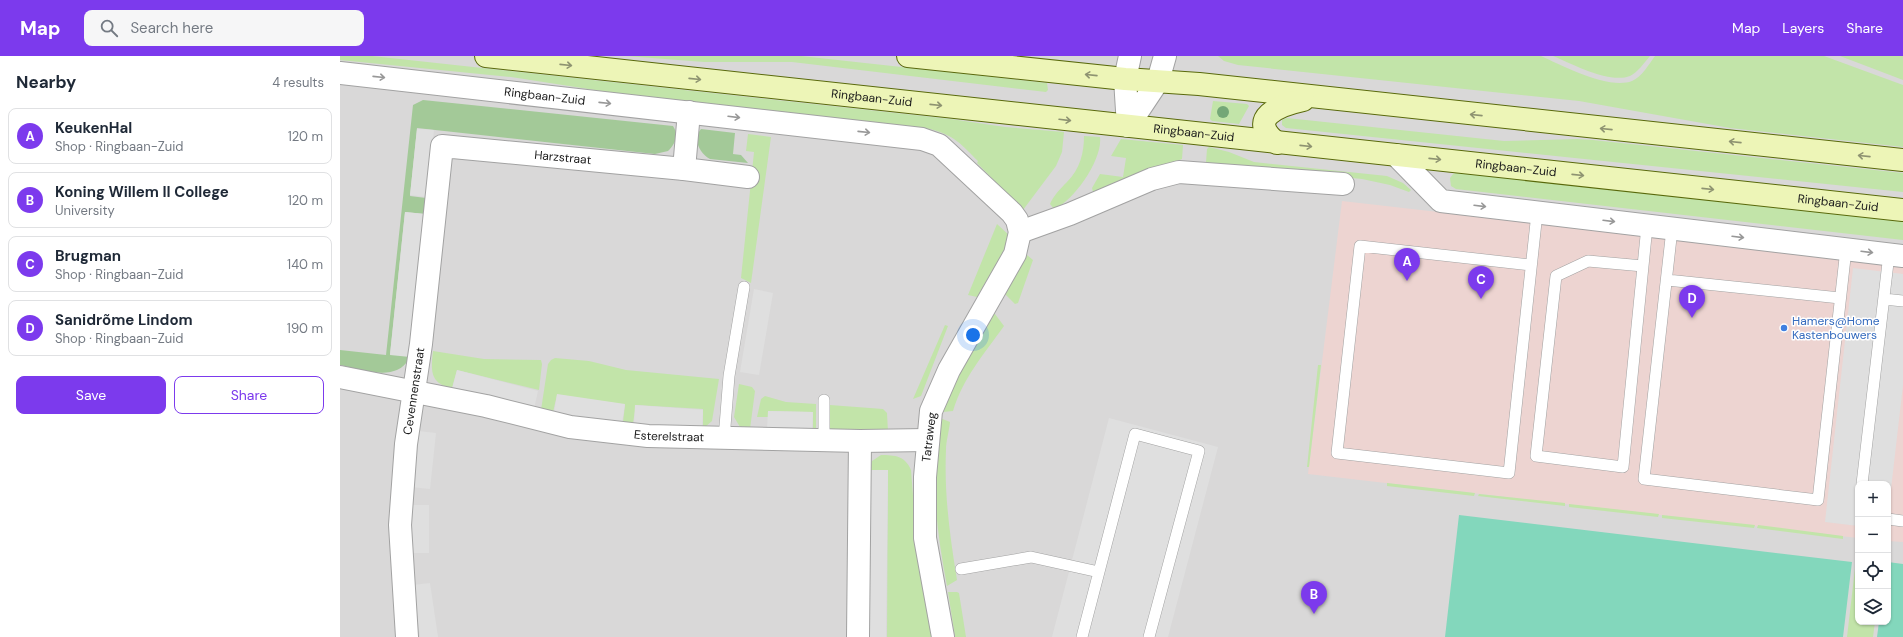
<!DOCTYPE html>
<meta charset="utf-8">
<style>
:root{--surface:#fff;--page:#f6f6f7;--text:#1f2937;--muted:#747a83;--line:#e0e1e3;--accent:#7c3aed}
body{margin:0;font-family:"DM Sans",sans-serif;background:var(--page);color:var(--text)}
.controls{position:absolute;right:12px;bottom:12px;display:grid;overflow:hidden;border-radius:8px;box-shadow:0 1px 3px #0004}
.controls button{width:36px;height:36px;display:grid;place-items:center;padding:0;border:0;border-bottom:1px solid var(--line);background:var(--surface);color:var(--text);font:20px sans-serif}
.you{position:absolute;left:633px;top:279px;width:14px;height:14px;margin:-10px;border:3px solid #fff;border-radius:50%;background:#1a73e8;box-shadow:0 0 0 6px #1a73e833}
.badge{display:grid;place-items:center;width:26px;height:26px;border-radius:50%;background:var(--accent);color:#fff;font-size:13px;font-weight:700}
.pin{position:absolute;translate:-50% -33px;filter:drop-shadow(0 1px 2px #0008)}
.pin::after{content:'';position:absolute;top:21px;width:14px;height:12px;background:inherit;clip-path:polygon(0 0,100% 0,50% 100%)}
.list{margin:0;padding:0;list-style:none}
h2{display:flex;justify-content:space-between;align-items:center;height:52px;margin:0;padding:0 16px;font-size:17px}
h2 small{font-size:13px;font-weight:400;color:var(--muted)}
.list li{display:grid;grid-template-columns:26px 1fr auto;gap:12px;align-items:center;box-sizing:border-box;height:56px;margin:0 8px 8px;padding:0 8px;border:1px solid var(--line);border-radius:8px}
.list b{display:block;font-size:15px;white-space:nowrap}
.list p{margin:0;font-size:13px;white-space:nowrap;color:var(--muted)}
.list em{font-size:13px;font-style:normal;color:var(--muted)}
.actions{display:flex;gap:8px;padding:12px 16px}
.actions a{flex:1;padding:9px 0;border:1px solid var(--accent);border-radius:8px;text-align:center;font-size:14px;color:var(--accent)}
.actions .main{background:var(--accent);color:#fff}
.icon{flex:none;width:22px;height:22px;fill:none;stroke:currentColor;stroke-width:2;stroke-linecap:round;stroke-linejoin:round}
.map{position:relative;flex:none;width:1563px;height:581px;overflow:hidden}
header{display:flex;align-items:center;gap:24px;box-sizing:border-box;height:56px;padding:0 20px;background:var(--accent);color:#fff}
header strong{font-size:19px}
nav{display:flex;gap:22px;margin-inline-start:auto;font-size:14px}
.search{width:280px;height:36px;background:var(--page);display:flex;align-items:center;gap:10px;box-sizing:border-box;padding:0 14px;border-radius:8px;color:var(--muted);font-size:15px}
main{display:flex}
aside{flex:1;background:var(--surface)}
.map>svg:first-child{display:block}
</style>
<header>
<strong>Map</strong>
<div class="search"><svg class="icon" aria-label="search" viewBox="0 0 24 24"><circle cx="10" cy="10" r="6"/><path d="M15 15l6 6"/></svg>Search here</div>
<nav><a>Map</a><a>Layers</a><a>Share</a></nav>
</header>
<main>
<aside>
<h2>Nearby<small>4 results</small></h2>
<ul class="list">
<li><span class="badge">A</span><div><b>KeukenHal</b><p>Shop · Ringbaan-Zuid</p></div><em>120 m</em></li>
<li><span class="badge">B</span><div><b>Koning Willem II College</b><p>University</p></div><em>120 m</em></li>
<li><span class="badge">C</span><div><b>Brugman</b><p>Shop · Ringbaan-Zuid</p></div><em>140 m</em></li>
<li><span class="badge">D</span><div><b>Sanidrõme Lindom</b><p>Shop · Ringbaan-Zuid</p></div><em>190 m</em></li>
</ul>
<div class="actions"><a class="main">Save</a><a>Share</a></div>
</aside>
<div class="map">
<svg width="1563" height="581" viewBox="0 0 1563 581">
<rect width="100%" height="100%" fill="#ece9e1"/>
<path fill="#d9d8d8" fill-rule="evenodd" d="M0,0H1563V581H0ZM1518,428H1548V566H1518Z"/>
<path fill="#edd4d1" d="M1002,145L1563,209V486L1548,485V428H1518V482L968,418Z"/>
<path fill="#c2e4a9" d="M0,0H32L611,63L665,71L724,76L722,96L716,110L683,154L637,107L638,105C621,88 614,79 590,73L287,39L171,21L0,4Z
M286,0H461L707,27L708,34L706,36L452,6H364Z
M878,0H1201C1223,10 1269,34 1292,25C1302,21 1309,8 1315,0H1484L1563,29V91L1390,72L1239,45L898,9L884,5Z
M1213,0H1310C1304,7 1298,16 1290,20C1270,28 1232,8 1213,0Z
M1500,0H1563V24Z
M873,45L907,48L909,50L899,68L872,65L870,63Z
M947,62L1164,85L1237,83L1253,84L1563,117V136L946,72L942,69V64Z
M408,78L431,81L411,227L401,222L414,96L406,95Z
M744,80L760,81C763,103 734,145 714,153L710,148C714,139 720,133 727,126C740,113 744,97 744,80Z
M781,83L843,89L842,103L754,137L753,136L752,132L760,118L783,121L786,102L771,100Z
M869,91L889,96L914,106L1047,120L1063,127L1071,134L1069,136L1050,129L1022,123L868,108L866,106L867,93Z
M1118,116L1563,163V184L1116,133L1111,130L1110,122L1113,118Z
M657,168L670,180L666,191L637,241L628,239Z
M687,199L693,204L678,247L675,248L665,238Z
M653,258H655L664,270C644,298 623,322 613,355L603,356L619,319Z
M605,269L608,270L581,340L573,343Z
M93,295L144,303L201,304L202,308L199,334L117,314L112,332C89,328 91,313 93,295Z
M215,302L249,305L286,314L379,323L372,365L364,372L363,370V353L296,349L293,367L283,366L285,349L217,339L213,356L201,354L208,308L211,304Z
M978,309H981L969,411H967Z
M399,328L412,331L415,335L410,373L400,371L394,361Z
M425,340L446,346L476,348V374L473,372V356L428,355V361H417L421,343Z
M490,349L543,353L547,357L548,376L489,374Z
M600,362L610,366C609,376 606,385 606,394C604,438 610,481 617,524L607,530C600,492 594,455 595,417C595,399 598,380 600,362Z
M541,399C555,399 565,400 571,414L577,491L592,581H547L548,415L530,414L532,405Z
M1047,427L1135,437L1134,440L1047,430Z
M1139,438L1225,447V450L1138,440Z
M1229,448L1319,458L1318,461L1229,451Z
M1322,459L1415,469L1414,472L1322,462Z
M1418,469L1503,480V483L1417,472Z
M1516,504L1518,505V566H1535L1533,581H1507Z
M608,536H617L619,537L626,581H615Z"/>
<path fill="#a3c998" d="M83,44L333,70C339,79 336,87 328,95L315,98L77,72L70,140L86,142L85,158L65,156L50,298L68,300L69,303C55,327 22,313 0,309V294L46,299L73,49Z
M361,73L395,77L393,98L401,99L408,107L370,103C360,97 352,84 361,73Z"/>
<path fill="#83d7bc" d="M1119,459L1512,506L1503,581H1105Z
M1548,506L1563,508V581H1537L1539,566H1548Z"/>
<path fill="#dfdfdf" d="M77,73L94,74L87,141L70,139Z
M65,156L85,158L70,301L50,299Z
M1513,212L1563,218V329L1548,459V428H1518V470L1485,466Z
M414,233L433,237L419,319L400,316Z
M117,314L198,335L194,353L112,333Z
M217,338L285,348L282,367L214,357Z
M295,349L363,354L362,372L294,368Z
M428,355L473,356L472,374L427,373Z
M769,362L878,391L828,581H712Z
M78,375L96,377L90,433L71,431Z
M529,414H548L546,581H527Z
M70,449H89V497H70Z
M90,527L98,581H80L73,529Z"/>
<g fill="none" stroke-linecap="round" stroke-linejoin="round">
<defs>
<path id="service" d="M1332,173L1304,423L1478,444L1506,193
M1191,209L1020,190L997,397L1169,417L1197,157
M1303,210L1248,205L1216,220L1196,400L1283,411L1307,170
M1327,224L1500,242
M1544,243L1563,245
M384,383L389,320L404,231
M484,384V344
M1522,428L1549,198
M1548,463L1563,465
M621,513L691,501L759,516
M742,581L795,378L859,395L809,581"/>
<g id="minor">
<path id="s1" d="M0,17L582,83L599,89L672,157L677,164L680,176L675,198L609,314L591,355L585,421V482L603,581"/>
<path d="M349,56L344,113L408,121"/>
<path d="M1056,99L1101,145L1563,200"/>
<path d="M680,176L730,158L812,123L839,116L1003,128"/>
<path id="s2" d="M0,321L146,350L230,371L308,380L520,385L587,384"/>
<path id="s3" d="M67,581L60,469L66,388L81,288L102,90L344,113"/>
<path d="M518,581L520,385"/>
</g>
<path id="tertiary" d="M788,70L818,25L825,0
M788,70L785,23L790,0"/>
<g id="secondary">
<path id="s4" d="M146,0L1563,154"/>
<path d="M568,0L785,23L859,28L1563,104"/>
<path d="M937,87C905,62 940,49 963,44"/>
</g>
</defs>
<use href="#service" stroke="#a2a2a2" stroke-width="12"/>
<use href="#minor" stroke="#a2a2a2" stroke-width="24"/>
<use href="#tertiary" stroke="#a2a2a2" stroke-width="24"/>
<use href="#secondary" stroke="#59690b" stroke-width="24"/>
<use href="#service" stroke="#fff" stroke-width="11"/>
<use href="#minor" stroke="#fff" stroke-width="22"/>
<use href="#tertiary" stroke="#fff" stroke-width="22"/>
<use href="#secondary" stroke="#edf5b7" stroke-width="22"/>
</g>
<circle fill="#74a777" cx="883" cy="56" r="6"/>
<defs><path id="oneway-shaft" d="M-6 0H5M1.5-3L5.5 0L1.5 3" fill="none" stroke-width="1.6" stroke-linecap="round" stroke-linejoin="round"/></defs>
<g stroke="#8e9371">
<use href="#oneway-shaft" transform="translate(226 9) rotate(6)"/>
<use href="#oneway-shaft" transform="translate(751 19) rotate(-174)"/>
<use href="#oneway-shaft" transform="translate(355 23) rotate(6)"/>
<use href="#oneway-shaft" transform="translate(596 49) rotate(6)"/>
<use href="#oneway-shaft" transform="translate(1136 59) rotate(-174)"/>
<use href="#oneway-shaft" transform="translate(725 64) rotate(7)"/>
<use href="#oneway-shaft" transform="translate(1266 73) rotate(-174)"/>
<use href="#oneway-shaft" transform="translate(1395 86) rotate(-174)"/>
<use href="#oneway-shaft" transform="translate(966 90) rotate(6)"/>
<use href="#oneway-shaft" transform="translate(1524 100) rotate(-174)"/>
<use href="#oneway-shaft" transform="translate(1095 103) rotate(6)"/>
<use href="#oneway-shaft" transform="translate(1238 119) rotate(6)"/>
<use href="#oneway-shaft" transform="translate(1368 133) rotate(6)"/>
</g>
<g stroke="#989898">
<use href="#oneway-shaft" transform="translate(39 21) rotate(6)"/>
<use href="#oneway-shaft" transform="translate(265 47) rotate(6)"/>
<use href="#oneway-shaft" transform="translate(394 61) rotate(7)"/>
<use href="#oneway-shaft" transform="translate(524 76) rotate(6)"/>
<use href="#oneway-shaft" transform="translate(1140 150) rotate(7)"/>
<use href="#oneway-shaft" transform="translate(1269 165) rotate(7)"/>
<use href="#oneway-shaft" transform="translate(1398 181) rotate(7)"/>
<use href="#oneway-shaft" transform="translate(1527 196) rotate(7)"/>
</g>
<circle fill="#3f7fe0" stroke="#fff" stroke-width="1.5" cx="1444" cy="272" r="4"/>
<g text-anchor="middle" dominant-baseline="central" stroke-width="3" stroke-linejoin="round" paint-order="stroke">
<g font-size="12" fill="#1b1b1b" stroke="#fff">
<text stroke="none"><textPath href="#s1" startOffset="206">Ringbaan-Zuid</textPath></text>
<text stroke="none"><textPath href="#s4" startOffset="388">Ringbaan-Zuid</textPath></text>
<text stroke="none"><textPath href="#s4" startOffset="712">Ringbaan-Zuid</textPath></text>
<text stroke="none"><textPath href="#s3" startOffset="615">Harzstraat</textPath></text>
<text stroke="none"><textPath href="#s4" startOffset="1036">Ringbaan-Zuid</textPath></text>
<text stroke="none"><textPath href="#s4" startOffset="1360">Ringbaan-Zuid</textPath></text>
<text stroke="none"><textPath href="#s3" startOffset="247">Cevennenstraat</textPath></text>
<text stroke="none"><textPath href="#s2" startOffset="335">Esterelstraat</textPath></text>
<text transform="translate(589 381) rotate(-83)">Tatraweg</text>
</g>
<g font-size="12" fill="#366cbe" stroke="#fff" text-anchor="start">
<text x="1452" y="265">Hamers@Home<tspan x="1452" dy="14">Kastenbouwers</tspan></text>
</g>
</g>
</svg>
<div class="controls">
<button>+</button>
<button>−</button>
<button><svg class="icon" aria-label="locate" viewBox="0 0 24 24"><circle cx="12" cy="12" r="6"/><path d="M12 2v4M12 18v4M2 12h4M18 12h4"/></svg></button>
<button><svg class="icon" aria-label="layers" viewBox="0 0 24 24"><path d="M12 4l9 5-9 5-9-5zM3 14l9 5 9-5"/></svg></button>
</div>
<div class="you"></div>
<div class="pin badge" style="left:1067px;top:225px">A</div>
<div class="pin badge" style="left:974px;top:558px">B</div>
<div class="pin badge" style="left:1141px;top:243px">C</div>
<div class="pin badge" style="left:1352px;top:262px">D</div>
</div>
</main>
